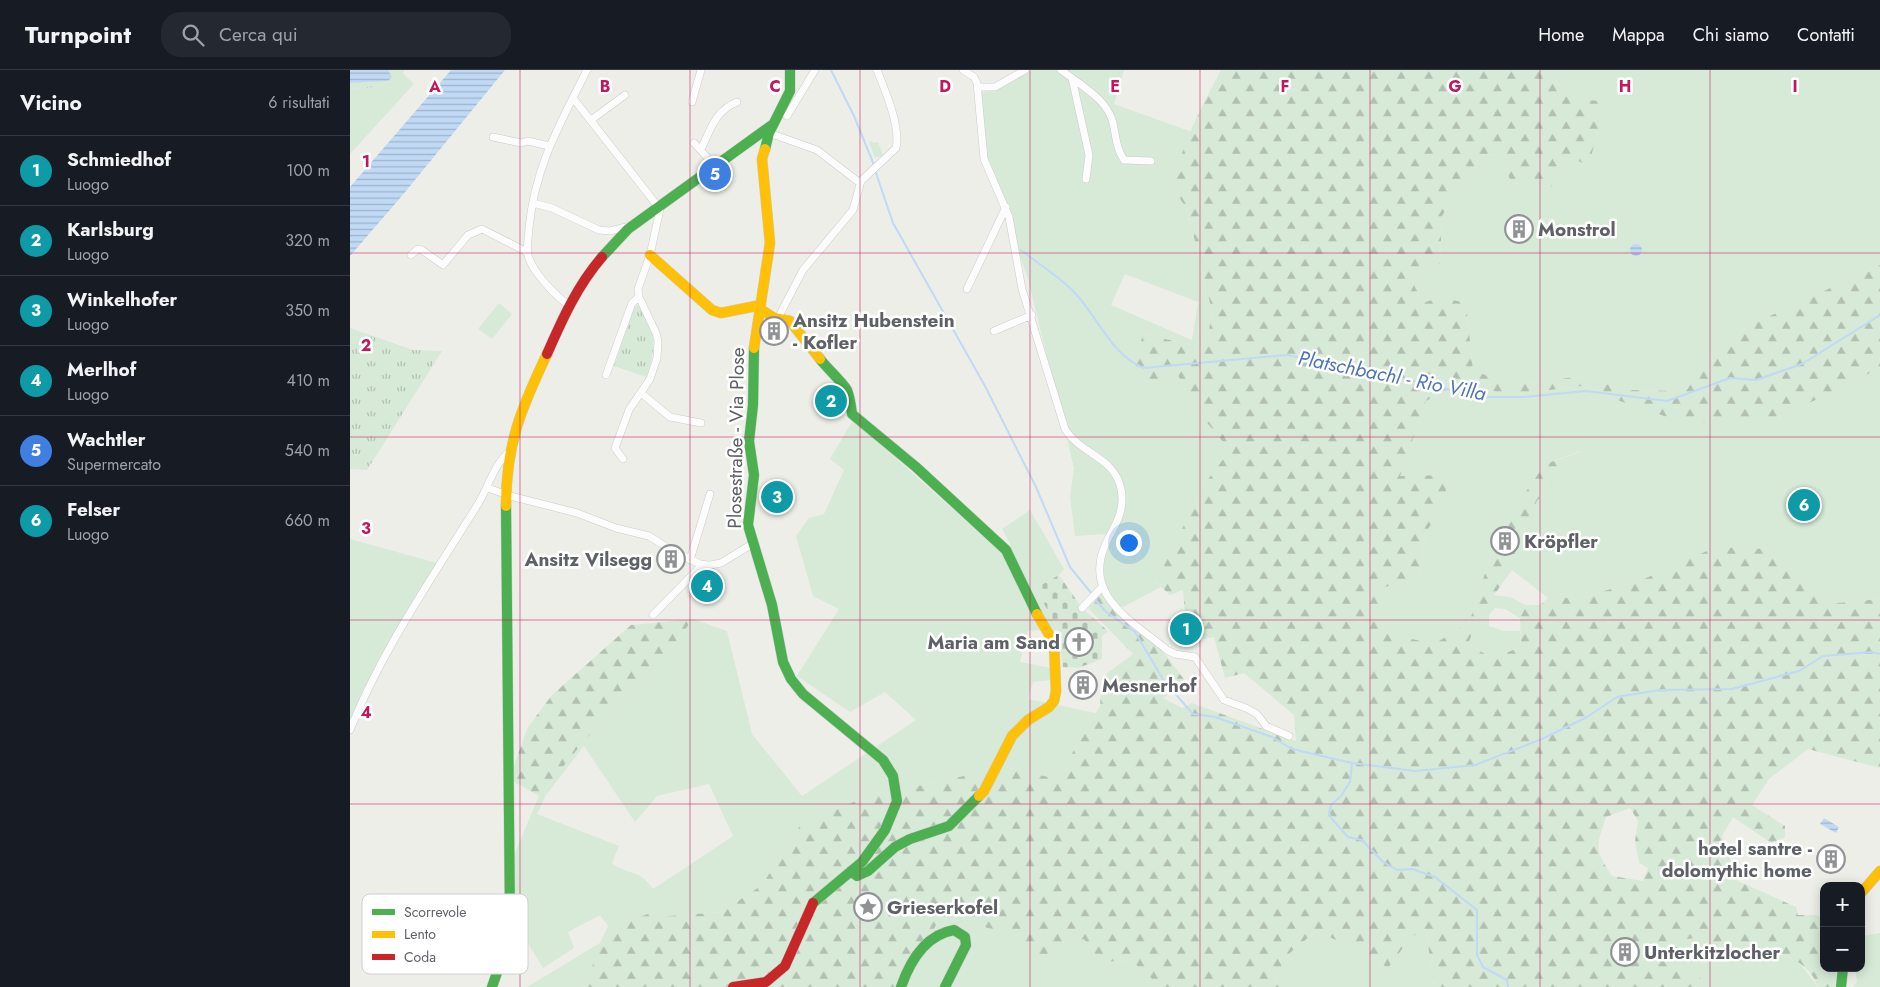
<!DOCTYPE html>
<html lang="it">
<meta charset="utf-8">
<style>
:root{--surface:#171b24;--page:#242831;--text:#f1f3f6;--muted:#9ea1a6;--line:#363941;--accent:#909294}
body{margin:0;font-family:Jost,sans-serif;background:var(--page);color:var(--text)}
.controls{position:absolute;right:15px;bottom:15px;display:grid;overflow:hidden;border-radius:10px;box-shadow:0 2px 12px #0003}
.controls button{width:45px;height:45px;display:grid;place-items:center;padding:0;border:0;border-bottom:1px solid var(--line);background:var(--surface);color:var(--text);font:25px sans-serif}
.you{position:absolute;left:778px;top:472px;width:18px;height:18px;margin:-12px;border:4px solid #fff;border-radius:50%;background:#1a73e8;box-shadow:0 0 0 8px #1a73e833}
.badge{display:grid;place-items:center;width:32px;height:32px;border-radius:50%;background:var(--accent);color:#fff;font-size:16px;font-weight:700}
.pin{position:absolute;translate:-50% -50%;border:2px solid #fff;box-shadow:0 1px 5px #0006}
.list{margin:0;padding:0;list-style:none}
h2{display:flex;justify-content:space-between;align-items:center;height:65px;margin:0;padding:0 20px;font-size:21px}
h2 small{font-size:16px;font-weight:400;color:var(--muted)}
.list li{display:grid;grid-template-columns:32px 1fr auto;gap:15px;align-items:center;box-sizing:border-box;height:70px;padding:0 20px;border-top:1px solid var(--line)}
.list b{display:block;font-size:19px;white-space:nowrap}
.list p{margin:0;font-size:16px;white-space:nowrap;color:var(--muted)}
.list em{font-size:16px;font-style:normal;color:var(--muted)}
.icon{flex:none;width:28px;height:28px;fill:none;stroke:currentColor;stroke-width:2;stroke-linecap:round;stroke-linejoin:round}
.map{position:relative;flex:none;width:1530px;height:917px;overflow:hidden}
header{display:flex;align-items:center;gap:30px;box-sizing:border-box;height:70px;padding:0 25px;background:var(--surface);border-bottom:1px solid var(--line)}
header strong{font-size:24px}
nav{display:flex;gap:28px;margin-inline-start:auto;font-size:18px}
.search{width:350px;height:45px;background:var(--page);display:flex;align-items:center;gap:12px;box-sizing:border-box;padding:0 18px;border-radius:20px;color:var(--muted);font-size:19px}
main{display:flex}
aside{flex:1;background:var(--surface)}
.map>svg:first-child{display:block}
</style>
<header>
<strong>Turnpoint</strong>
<div class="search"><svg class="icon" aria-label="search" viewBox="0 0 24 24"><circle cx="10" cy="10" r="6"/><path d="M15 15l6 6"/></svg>Cerca qui</div>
<nav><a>Home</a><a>Mappa</a><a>Chi siamo</a><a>Contatti</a></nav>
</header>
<main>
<aside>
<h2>Vicino<small>6 risultati</small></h2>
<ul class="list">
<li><span class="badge" style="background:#0f9aa8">1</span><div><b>Schmiedhof</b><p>Luogo</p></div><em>100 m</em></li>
<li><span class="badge" style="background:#0f9aa8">2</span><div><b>Karlsburg</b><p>Luogo</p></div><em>320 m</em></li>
<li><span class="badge" style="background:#0f9aa8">3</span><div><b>Winkelhofer</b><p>Luogo</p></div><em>350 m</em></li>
<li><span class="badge" style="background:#0f9aa8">4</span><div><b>Merlhof</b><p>Luogo</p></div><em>410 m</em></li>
<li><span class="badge" style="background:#3f7fe0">5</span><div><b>Wachtler</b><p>Supermercato</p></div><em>540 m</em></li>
<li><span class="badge" style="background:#0f9aa8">6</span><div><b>Felser</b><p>Luogo</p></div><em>660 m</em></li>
</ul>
</aside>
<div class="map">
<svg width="1530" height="917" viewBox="0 0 1530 917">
<defs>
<pattern id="forest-firs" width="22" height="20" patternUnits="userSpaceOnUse" patternTransform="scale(1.25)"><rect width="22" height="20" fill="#d7e9d7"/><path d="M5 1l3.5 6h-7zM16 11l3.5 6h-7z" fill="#b2c0b2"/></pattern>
<pattern id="cemetery-stones" width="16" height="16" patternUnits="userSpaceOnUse" patternTransform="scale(1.25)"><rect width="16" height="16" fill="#d7e9d7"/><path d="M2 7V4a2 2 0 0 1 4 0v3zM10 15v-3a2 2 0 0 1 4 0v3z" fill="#b2c0b2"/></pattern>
<pattern id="park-tufts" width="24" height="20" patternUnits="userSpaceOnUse" patternTransform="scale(1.25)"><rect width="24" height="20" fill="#d7e9d7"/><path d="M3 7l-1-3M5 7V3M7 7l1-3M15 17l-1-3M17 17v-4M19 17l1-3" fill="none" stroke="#b2c0b2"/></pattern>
<pattern id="water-rules" width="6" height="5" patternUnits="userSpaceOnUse" patternTransform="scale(1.25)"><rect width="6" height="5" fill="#c0d9f5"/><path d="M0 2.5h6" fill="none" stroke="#9fb3ca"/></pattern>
</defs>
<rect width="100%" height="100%" fill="#eeeee9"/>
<path fill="#d7e9d7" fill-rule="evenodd" d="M682,0H774L764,34L842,62L833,85L824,120L837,139L862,241L857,274L842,275L793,264L827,303L842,335L881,380L853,416L806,512L811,517L773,537L768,536L754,516L751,496L758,464L725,466L720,427L724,398L678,209L636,85L631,22L645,20ZM775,204L848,232L842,270L761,235Z
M1199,0H1530V195L1398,256L1362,284L1336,321L1275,320L1230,306L1162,316L1123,300L1116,233H1073L1060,207L1090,194L1092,146L1133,84L1152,85L1161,113L1201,117L1216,86L1239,95L1217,27Z
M51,10L61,17L0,84V19L18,18Z
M522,71L523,73L528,72L533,85L525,88L519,72Z
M149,233L162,244L142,269L128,259Z
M1530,297V529L1487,533L1414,479L1296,508L1232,528H1198L1162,500L1170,464L1187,431L1231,381L1195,394L1166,436L1146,469L1119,553L1084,574L1036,563L1023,520L1070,508L1075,464L1094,434L1097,405L1049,407L1076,331L1108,313L1160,325L1232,316L1270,331L1428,347L1503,313Z
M503,350L654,485L661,475L652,459L680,440L714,499L709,505L686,518L707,559L696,565L692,560L678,561L670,592L701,598V610L683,612L678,629L746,643L707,709L655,697L513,728L451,754L412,815L372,842L318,846L298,844L240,903L232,917H177L250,873L258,856L250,845L218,862L224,878L193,898L174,867L161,873L156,804L189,726L234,671L305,600L343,549L377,561L402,664L452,726L566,650L535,622L500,642L447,606L489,539L463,526L446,466L459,448L474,444L494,400L480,389ZM234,676L285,752L307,726L359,714L383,766L303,819C289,798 278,806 262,793L269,776L187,744L196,725Z
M0,469L87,493C55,546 23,597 0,654Z
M1144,525L1160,527L1176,535L1170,548L1155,539L1145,538L1139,545V556L1154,561H1170L1171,577L1142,588L1118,574L1129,546Z
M590,847L651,861L701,896L714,872L734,869L750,891L783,892L811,917H560L568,892Z
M1076,860L1084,917H929L926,913L934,888L966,861L1008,880L1038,897L1061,867Z
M1530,863V917H1503L1507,911L1505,898H1511V866Z
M1346,867L1377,881L1392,879L1422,881L1448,891L1468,917H1353L1350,907L1329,894L1327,879L1333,870Z"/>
<path fill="url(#forest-firs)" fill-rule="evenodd" d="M871,0H1199L1217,27L1255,32L1239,95L1216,87L1201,117L1161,113L1152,85L1133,84L1092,146L1090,194L1060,207L1073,233L1090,227L1116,233L1123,300L1162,316L1230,306L1275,320L1336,321L1362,284L1398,256L1530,195V297L1503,313L1428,347L1360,353L1320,348L1270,331L1232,316L1160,325L1108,313L1076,331L1050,406L1098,405L1094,434L1075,464L1070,508L1024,520L1036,563L1084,574L1119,553L1146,469L1166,436L1195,394L1233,381L1187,431L1170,464L1162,500L1129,546L1118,574L1142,588L1171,577L1170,548L1176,535H1190L1198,528H1232L1296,508L1366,477L1414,479L1487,533L1530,529V698L1458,679L1419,709L1402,735L1435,756V767L1421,773L1383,747L1372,766L1388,811L1446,837L1448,845H1467L1474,850V898H1487L1485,917H1468C1457,886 1421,879 1393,879C1388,879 1382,882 1377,881C1358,879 1357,864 1333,870L1328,879L1329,894L1350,907L1353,917H1084L1076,860L1061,867L1038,898L1008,880L966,861L934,888L926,913L929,917H811L783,892L750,891L734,869L714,873L701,897L651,861L590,847L568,892L560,917H232L262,856L298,844L318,846L372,842L412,815L451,754L513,728L655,697L707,709L750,636L752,607L783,584L738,538L752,523L763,539L815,584L836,612L813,628L832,638L842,633L946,671L944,645L894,603L875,608L864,567L849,570L835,544L833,520L820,525L806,512L853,416L880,380L842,335L827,303L806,322L783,302L793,264L842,275L857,273L862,241L837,139L824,120C828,78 852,37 871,0ZM1280,738L1288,751L1285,771L1289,793L1298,798L1293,811L1262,806C1244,779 1246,778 1256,747Z
M343,549L305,600L234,671L189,726L159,709L178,657L202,625L281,555Z"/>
<path fill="url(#cemetery-stones)" d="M709,505L732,538L758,561L752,566V589L728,598L713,597L707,559L686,518Z"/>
<path fill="url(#park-tufts)" d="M0,0H55L53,3L64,14L61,17L51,10L18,18L0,19Z
M288,235C308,257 306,282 296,307L264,296L284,237Z
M0,258L63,280L92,281L17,400L0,399Z"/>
<path fill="url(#water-rules)" d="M0,0H38L42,7L38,11L0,13Z
M101,0H155L51,127L0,186V117Z
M1280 180a6 6 0 1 1 12 0a6 6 0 1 1-12 0Z
M1474,748L1489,757L1486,763L1470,754Z"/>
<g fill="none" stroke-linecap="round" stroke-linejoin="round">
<path stroke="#c0d9f5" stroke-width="2" d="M481,0L504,46L524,95
M525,100L543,153L635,316L686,417L720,497L742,524
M671,180C687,193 707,205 722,220C747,244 760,285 794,298L937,285L1021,301L1131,327H1173L1236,321L1317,331L1380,308L1406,310L1452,294L1530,245
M744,528L755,541L785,562L814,611L843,644L865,647L922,667L942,679L1002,693L1065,701L1125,695L1192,669L1237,647L1267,627L1309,620L1382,619L1449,601L1473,586L1522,582L1530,584
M1002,694L1000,712L991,726L981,735L979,743L982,749L998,767L1012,770L1033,792L1047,800L1062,799L1085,807L1127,840V885L1133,897L1157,910L1158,917"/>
<defs>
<path id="street" d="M613,0L624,7L627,13L634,89L659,147L672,219L715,359C730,384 765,387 771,419C775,438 767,453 758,469C729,524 781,550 817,580L825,584L845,587L874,630L896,638L907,644L916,656L939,666
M711,0L722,8L739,85L736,109
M722,8C738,20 758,32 763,53C766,66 766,78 774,90L801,91
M628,17H645L675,0
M223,28L310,139L300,185L288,219L289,227L306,263L308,271L307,288L300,309L279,340L265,378L273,389
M342,32L351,0
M437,46L465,0
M241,50L275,25
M419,63L467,80L510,113
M143,67L171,73L178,71L199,76
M344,73L364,95
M351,79C361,59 365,41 387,32
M183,133L202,138L249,160L260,161L276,157L278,159
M61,185L68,179L72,180L93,195L118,165L132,159L177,182
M617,219L656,137
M219,235C206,227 181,200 178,185C176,177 179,166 179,158C185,96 210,54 237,0
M428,248L453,200L503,140L511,111L546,78C551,57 535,20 527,0
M413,258L424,248
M644,261L682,245
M256,305L282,233L289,227
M291,323L320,347L351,353
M138,418L160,426L227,443L266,458L299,466L321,480L350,494L358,495
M340,490L360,424
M732,538L752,517
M303,545L350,497L371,493L402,474
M0,660C32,580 82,508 128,434C138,418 144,394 159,382"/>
<path id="fast" d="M415,79L419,63L440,21V0
M252,187L278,159L422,55
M404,278L403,335L399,371L404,405L398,455L422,535L433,592L441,609L453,624L533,690L543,706L547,731L535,760L512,792L463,833
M470,289C476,297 493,313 497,320C500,327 501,336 502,344L566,397L656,480L687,544
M501,801L507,806L518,801L545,777L560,769L599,756L629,726
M142,917L157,874L160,850L156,436
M551,917C560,891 575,865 604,860L615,867L616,875L595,917
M1491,917L1493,898"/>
<path id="slow" d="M300,185L362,240L371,243L406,236L424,248L440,251L470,289
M404,278L420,173L412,89L415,79
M156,436C156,374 171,339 197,284
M629,726L634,721L662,666L678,650L699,637L704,631L706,621L704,573L687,544
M1511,823L1530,801"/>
<path id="jam" d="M197,284C212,250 227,216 252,187
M383,917L416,912L435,896L463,833"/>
</defs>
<use href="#street" stroke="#cbcbcb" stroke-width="8"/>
<use href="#fast" stroke="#cbcccc" stroke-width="11"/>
<use href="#slow" stroke="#cbcccc" stroke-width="11"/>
<use href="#jam" stroke="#cbcccc" stroke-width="11"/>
<use href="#street" stroke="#fcfcfc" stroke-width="7"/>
<use href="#fast" stroke="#4caf50" stroke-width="10"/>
<use href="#slow" stroke="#ffc107" stroke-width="10"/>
<use href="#jam" stroke="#c62828" stroke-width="10"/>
</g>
<path fill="none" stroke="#c2185b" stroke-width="1" stroke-opacity="0.55" d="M170,0V917M340,0V917M510,0V917M680,0V917M850,0V917M1020,0V917M1190,0V917M1360,0V917M0,183H1530M0,367H1530M0,550H1530M0,734H1530"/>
<defs>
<symbol id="building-ring" viewBox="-11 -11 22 22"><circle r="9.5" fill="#fff" stroke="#909294" stroke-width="1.5"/><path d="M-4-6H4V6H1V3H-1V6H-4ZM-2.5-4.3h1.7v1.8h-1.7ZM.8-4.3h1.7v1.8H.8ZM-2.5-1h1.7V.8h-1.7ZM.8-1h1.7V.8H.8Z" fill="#909294"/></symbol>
<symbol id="church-ring" viewBox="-11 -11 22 22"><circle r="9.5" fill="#fff" stroke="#909294" stroke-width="1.5"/><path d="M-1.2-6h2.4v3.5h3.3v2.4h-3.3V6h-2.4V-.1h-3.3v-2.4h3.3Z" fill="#909294"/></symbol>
<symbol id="sight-ring" viewBox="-11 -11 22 22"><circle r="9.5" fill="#fff" stroke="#909294" stroke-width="1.5"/><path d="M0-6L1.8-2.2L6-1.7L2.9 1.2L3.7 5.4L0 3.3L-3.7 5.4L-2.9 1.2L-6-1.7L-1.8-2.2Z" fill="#909294"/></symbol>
</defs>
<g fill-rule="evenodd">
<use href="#building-ring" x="1153" y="143" width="32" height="32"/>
<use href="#building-ring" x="408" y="245" width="32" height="32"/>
<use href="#building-ring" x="1139" y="455" width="32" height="32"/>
<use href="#building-ring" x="305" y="473" width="32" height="32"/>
<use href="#church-ring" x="713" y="556" width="32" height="32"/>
<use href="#building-ring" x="717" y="599" width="32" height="32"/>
<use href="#building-ring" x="1465" y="773" width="32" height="32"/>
<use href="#sight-ring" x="502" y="821" width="32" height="32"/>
<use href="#building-ring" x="1259" y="866" width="32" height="32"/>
</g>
<g text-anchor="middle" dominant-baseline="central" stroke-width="5" stroke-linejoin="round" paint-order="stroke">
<g font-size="19" font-weight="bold" fill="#5e6166" stroke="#fff" text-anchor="start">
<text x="1188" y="159">Monstrol</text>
<text x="443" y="250">Ansitz Hubenstein<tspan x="443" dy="22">- Kofler</tspan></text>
<text x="1174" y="471">Kröpfler</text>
<text x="302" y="489" text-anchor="end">Ansitz Vilsegg</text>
<text x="710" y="572" text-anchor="end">Maria am Sand</text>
<text x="752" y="615">Mesnerhof</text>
<text x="1462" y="778" text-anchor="end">hotel santre -<tspan x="1462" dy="22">dolomythic home</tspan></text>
<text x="537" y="837">Grieserkofel</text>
<text x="1294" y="882">Unterkitzlocher</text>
</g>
<g font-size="19" fill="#5e6166" stroke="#fff">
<text transform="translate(386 368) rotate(-89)">Plosestraße - Via Plose</text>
</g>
<g font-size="20" font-style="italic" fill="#4c73b5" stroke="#fff">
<text transform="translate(1042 306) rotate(11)">Platschbachl - Rio Villa</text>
</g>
</g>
<rect x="12" y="824" width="166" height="80" rx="8" fill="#fff" stroke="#cfd0d1" stroke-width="1"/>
<rect x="22" y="839" width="23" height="6" fill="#4caf50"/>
<rect x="22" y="861" width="23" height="7" fill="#ffc107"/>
<rect x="22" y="884" width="23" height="6" fill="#c62828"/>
<g font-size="14" fill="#5e6166">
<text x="54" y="847">Scorrevole</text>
<text x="54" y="869">Lento</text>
<text x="54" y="892">Coda</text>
</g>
<g font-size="16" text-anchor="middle" font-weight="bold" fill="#c2185b" stroke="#fff" stroke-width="5" stroke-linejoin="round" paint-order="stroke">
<text x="85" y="22">A</text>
<text x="255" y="22">B</text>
<text x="425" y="22">C</text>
<text x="595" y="22">D</text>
<text x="765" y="22">E</text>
<text x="935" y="22">F</text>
<text x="1105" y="22">G</text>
<text x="1275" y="22">H</text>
<text x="1445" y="22">I</text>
<text x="16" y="97">1</text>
<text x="16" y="281">2</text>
<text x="16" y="464">3</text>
<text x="16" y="648">4</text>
</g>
</svg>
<div class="controls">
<button>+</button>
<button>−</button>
</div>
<div class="you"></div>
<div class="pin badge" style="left:836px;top:559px;background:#0f9aa8">1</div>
<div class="pin badge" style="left:481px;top:331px;background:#0f9aa8">2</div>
<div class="pin badge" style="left:427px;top:427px;background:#0f9aa8">3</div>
<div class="pin badge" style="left:357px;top:516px;background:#0f9aa8">4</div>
<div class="pin badge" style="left:365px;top:104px;background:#3f7fe0">5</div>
<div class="pin badge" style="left:1454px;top:435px;background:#0f9aa8">6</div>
</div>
</main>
